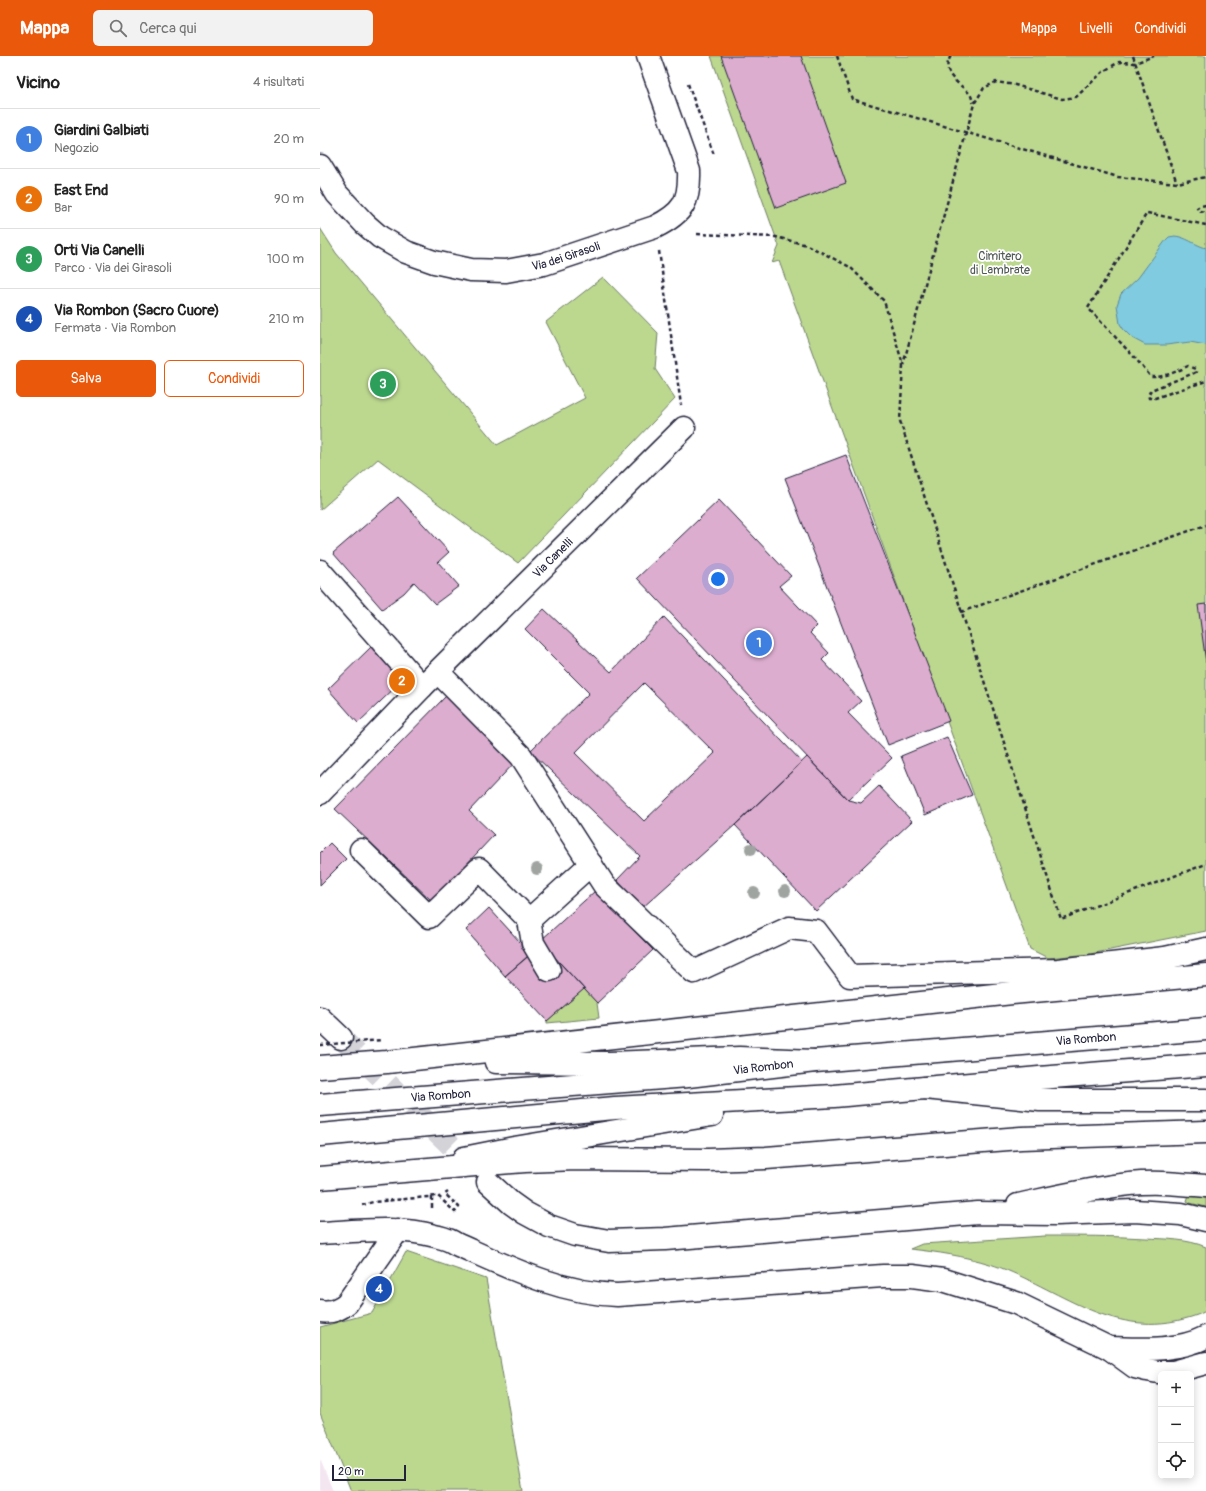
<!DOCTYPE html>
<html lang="it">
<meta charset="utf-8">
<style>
:root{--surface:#fff;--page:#f2f2f2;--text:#222;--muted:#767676;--line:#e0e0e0;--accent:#ea580c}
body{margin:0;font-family:Pangolin,sans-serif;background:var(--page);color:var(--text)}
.controls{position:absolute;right:12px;bottom:12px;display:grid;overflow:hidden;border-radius:6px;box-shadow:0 2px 10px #0003}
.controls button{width:36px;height:36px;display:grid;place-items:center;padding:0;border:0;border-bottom:1px solid var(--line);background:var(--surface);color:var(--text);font:20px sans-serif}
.scale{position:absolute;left:12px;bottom:10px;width:74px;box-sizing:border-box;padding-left:4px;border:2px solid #22223b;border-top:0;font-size:11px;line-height:14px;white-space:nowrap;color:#22223b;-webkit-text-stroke:3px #fff;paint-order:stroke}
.you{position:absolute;left:398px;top:523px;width:14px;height:14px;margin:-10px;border:3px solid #fff;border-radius:50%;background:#1a73e8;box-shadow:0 0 0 6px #1a73e833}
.badge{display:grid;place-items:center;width:26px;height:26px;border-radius:50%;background:var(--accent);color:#fff;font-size:13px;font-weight:700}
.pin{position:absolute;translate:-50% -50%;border:2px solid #fff;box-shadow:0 1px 4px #0006}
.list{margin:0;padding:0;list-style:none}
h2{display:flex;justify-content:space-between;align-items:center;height:52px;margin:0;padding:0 16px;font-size:17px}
h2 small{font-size:13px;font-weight:400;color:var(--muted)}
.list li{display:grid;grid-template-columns:26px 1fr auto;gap:12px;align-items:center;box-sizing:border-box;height:60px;padding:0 16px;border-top:1px solid var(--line)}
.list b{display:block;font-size:15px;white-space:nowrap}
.list p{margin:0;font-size:13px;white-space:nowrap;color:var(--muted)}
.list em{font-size:13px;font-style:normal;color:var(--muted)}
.actions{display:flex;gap:8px;padding:12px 16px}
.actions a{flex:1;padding:9px 0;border:1px solid var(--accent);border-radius:6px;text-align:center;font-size:14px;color:var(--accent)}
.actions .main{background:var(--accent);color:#fff}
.icon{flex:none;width:22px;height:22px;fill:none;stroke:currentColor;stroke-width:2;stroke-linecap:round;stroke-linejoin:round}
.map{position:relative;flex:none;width:886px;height:1435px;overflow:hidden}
header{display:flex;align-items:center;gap:24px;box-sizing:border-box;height:56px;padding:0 20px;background:var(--accent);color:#fff}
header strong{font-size:19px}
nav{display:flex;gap:22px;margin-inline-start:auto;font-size:14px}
.search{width:280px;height:36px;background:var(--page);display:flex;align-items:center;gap:10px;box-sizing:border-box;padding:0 14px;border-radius:6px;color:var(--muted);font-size:15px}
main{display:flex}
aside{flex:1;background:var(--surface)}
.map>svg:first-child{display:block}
</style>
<header>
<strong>Mappa</strong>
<div class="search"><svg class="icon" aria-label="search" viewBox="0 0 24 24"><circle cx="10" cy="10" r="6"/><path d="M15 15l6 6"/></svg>Cerca qui</div>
<nav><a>Mappa</a><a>Livelli</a><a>Condividi</a></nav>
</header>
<main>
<aside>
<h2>Vicino<small>4 risultati</small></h2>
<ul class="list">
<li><span class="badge" style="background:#3f7fe0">1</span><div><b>Giardini Galbiati</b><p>Negozio</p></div><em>20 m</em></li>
<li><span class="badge" style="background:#e8710a">2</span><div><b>East End</b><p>Bar</p></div><em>90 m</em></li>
<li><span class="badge" style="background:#2e9e5b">3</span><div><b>Orti Via Canelli</b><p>Parco · Via dei Girasoli</p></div><em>100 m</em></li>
<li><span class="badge" style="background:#1a4fb4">4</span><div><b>Via Rombon (Sacro Cuore)</b><p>Fermata · Via Rombon</p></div><em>210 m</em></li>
</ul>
<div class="actions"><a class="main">Salva</a><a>Condividi</a></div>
</aside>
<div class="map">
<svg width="886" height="1435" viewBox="0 0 886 1435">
<rect width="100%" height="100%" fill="#fff"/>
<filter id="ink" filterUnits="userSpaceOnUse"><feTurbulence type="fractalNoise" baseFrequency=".025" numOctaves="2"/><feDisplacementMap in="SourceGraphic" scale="8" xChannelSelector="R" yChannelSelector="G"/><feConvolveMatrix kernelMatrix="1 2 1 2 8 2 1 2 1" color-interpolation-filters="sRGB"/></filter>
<g filter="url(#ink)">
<path fill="#f4e6f1" d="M0,1403L13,1435H0Z"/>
<path fill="#bcd88f" stroke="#6f7d65" d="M391,0H886V875L770,898L728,902L710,893L459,205L452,207L459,190Z
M0,172L16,197L177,389L265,342L226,266L283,221L338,277L335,313L355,343L198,507L58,403L0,454Z
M264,933L277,947L279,962L227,967V965Z
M869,1139L886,1142V1151L870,1147L867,1145Z
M725,1180C758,1180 792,1180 826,1182C846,1183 867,1183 886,1191V1255C877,1260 865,1263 855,1265C785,1279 732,1228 670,1208C644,1200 617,1196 590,1193L602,1188Z
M86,1196L166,1223L203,1435H31L0,1357V1271L52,1257Z"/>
<path fill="#80cbe0" stroke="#5a879e" d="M855,180C866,181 875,189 886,192V289L870,286L846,289H825L812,282L804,274L800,268L797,249L801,238L818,222L846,184L849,181Z"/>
<path fill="#dcadcf" stroke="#22223b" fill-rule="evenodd" d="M401,0H481L526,127L456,152Z
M526,399L629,665L568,689L465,422Z
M78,441L129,496L118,506L139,530L115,548L94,526L84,537L62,553L13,497Z
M399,444L471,520L459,530L497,570L490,577L509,597L502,604L541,645L528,657L572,702L528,744L317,522Z
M886,548V607L878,549Z
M224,553L291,616L344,561L482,706L415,769L322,852L297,824L320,800L210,695L269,637L205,573ZM324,627L395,697L324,765L255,697Z
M51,591L82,625L38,667L8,633Z
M129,637L198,703L149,755L174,779L112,845L15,753Z
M627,681L652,739L605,759L581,700Z
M487,701L528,744L541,747L559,730L592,765L496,855L415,769Z
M10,787L26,803L0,829V797Z
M275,835L333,894L277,947L220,885Z
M169,852L211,898L185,920L146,874Z
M208,900L225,917L239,906L264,933L227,965L185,920Z"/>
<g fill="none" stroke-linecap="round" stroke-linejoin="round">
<path stroke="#d3d3d8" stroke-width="22" stroke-dasharray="22 11" stroke-linecap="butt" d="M21,982L157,1115"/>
<defs>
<g id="minor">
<path id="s1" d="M0,110L17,138L45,168L60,181L86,196L114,206L151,214L186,215L224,208L335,171C363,157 370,146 369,115L328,0"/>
<path d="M0,515L102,631"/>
<path d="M118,616L201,700L284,829L374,916L469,872L496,875L530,920L738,914L845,902L886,893"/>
<path id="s2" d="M0,737L102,631L364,372"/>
<path d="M41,794L109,861L159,813L209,864"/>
<path d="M229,914L213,887L209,864L271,808"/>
<path d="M0,962L21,982"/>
<path d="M168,1126L191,1147L205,1157L229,1170L255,1179L289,1185L345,1183L658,1157L736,1158L814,1155L861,1158L886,1164"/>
<path d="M698,1149C735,1141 772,1132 810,1128C835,1125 861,1128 886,1130"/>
<path d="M0,1177C38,1175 78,1170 115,1180C123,1182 129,1183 136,1188C188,1211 239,1237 297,1239L563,1220H592L623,1224L696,1247L789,1292L815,1311L827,1314L838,1316H853L886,1307"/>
<path d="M0,1255C11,1257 19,1254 27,1247L78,1174"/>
<path d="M789,1292C820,1293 857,1296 886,1281"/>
</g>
<g id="major">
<path id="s3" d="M0,1049L368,1020L495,1005L886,973"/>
<path d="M0,1079L295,1052L514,1040L719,1022L886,1009"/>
<path d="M144,1102L194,1092L392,1059"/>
</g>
<path id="highway" d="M176,1006L290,1007L419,1002L495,1005
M0,1011L67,1006L692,937L886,919
M605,1032L720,1044H886
M0,1122L205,1105L256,1103L388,1104L446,1102L701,1082L886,1076"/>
</defs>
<use href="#minor" stroke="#22223b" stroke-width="25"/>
<use href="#major" stroke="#22223b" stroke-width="25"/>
<use href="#highway" stroke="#22223b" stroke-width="25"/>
<path stroke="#22223b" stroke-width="2.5" stroke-dasharray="4 3" stroke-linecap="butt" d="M517,0L532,43L798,121L857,127L886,121
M631,0C619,18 640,27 650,38C652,41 652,44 653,47
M813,0L857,127
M368,28L394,99
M886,149L880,150L877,152L879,155L886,156
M886,169L827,157L768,252L815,302L831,321C843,322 858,315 868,310L875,313L876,316L874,317L831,334L828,339L829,342H835L886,325
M377,178L456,181L487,189L530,211L564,245L583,309L654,48L664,32L676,26L695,29L742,43L756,41L784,15L799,6L815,7L834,0
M339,195L361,349
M583,309L580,365L741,863L886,808
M641,556L886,469
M112,1141V1155
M42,1149L53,1146L118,1140L135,1156L139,1151L125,1138L128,1136"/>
<use href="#minor" stroke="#fff" stroke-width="22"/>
<use href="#major" stroke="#fff" stroke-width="22"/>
<use href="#highway" stroke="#fff" stroke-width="22"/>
<path stroke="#22223b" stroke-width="2.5" stroke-dasharray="4 3" stroke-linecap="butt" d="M0,989L62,984"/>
</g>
<g fill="#9fa4a1">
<circle cx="431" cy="793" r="6"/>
<circle cx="217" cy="813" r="6"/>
<circle cx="465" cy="835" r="6"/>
<circle cx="434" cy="837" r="6"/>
</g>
</g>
<g text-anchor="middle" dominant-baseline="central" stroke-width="3.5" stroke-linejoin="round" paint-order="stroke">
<g font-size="12" fill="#22223b" stroke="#fff">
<text stroke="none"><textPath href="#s1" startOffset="288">Via dei Girasoli</textPath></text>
<text stroke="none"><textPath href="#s2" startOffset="331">Via Canelli</textPath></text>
<text stroke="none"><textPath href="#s3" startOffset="769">Via Rombon</textPath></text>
<text stroke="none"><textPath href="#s3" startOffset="445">Via Rombon</textPath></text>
<text stroke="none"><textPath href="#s3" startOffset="121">Via Rombon</textPath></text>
</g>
<g font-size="12" fill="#505954" stroke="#fff">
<text x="680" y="200">Cimitero<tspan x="680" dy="14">di Lambrate</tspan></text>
</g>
</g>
</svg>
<div class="controls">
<button>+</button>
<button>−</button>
<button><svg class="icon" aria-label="locate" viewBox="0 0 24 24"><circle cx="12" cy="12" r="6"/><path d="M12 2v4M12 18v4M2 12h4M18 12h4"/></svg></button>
</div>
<div class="scale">20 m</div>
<div class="you"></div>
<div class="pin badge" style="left:439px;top:587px;background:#3f7fe0">1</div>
<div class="pin badge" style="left:82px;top:625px;background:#e8710a">2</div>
<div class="pin badge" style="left:63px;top:328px;background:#2e9e5b">3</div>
<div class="pin badge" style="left:59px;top:1233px;background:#1a4fb4">4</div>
</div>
</main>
